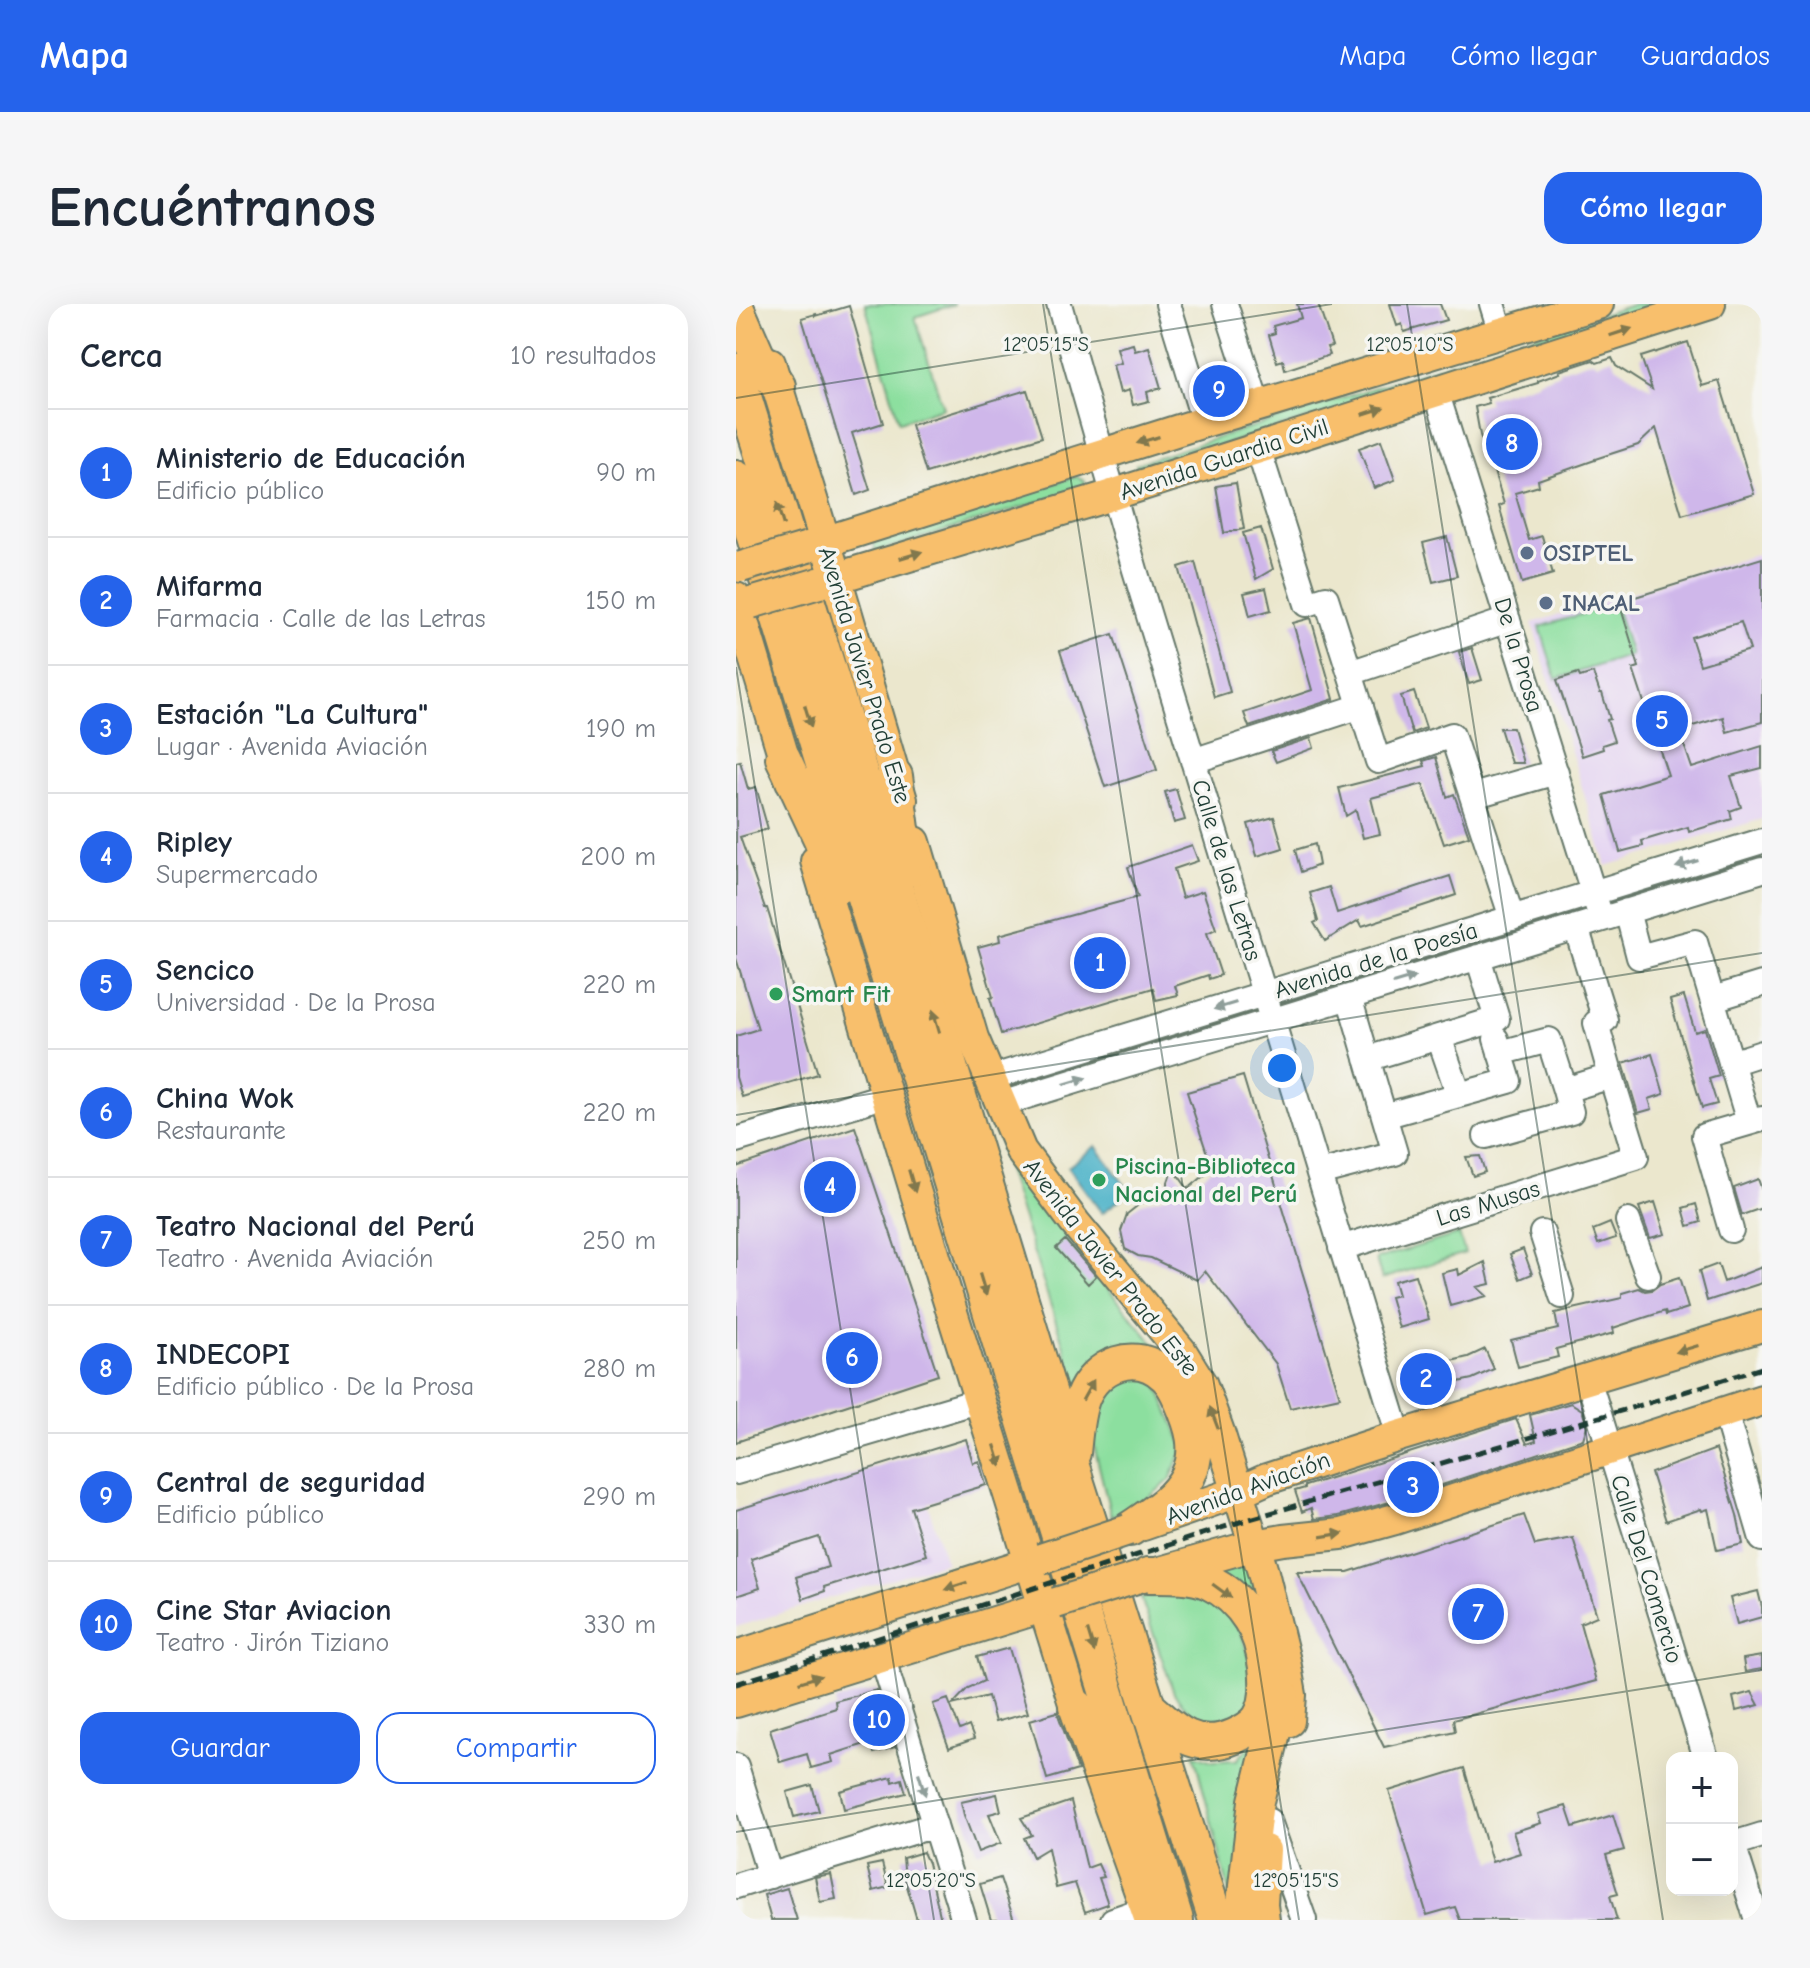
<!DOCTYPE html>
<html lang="es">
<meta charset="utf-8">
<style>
:root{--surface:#fff;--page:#f6f6f7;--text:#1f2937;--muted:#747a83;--line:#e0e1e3;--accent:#2563eb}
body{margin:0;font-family:"Comic Neue",sans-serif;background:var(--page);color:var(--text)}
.controls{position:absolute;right:24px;bottom:24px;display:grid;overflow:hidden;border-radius:16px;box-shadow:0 8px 32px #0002}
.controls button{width:72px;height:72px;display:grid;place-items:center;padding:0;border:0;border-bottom:2px solid var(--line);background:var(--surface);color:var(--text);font:40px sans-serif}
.you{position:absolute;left:546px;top:764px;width:28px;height:28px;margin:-20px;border:6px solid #fff;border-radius:50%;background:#1a73e8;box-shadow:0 0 0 12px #1a73e833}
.badge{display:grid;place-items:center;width:52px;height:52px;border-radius:50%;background:var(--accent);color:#fff;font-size:26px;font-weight:700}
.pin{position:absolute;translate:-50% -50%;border:4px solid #fff;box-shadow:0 2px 8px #0006}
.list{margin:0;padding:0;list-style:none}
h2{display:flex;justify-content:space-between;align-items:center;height:104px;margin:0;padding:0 32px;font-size:34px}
h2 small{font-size:26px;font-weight:400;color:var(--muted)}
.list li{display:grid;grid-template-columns:52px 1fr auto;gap:24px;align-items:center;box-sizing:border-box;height:128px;padding:0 32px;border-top:2px solid var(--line)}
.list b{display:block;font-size:30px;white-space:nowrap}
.list p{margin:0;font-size:26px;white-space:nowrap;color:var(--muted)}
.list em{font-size:26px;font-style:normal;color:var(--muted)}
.actions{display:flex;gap:16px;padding:24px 32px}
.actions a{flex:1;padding:18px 0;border:2px solid var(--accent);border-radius:24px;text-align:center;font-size:28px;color:var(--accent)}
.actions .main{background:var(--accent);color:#fff}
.map{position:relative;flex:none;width:1026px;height:1616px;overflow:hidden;border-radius:24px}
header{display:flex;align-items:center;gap:48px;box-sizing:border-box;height:112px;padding:0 40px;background:var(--accent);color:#fff}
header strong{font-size:38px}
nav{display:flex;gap:44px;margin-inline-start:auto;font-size:28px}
.intro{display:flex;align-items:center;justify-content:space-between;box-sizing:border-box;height:192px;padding:0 48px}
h1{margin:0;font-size:56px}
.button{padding:20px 36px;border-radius:24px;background:var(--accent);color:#fff;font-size:28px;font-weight:700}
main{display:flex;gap:48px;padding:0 48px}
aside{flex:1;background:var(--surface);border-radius:24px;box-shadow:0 8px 32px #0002}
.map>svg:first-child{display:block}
</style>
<header>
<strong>Mapa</strong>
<nav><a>Mapa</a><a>Cómo llegar</a><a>Guardados</a></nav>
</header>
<div class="intro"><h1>Encuéntranos</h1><a class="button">Cómo llegar</a></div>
<main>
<aside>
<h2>Cerca<small>10 resultados</small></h2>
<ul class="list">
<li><span class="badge">1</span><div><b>Ministerio de Educación</b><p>Edificio público</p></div><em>90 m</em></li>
<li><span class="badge">2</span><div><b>Mifarma</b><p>Farmacia · Calle de las Letras</p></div><em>150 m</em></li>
<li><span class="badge">3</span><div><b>Estación &quot;La Cultura&quot;</b><p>Lugar · Avenida Aviación</p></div><em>190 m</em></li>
<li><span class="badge">4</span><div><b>Ripley</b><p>Supermercado</p></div><em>200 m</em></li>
<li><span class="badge">5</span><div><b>Sencico</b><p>Universidad · De la Prosa</p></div><em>220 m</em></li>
<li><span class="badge">6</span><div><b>China Wok</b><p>Restaurante</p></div><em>220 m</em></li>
<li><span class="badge">7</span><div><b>Teatro Nacional del Perú</b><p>Teatro · Avenida Aviación</p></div><em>250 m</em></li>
<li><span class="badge">8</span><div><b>INDECOPI</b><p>Edificio público · De la Prosa</p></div><em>280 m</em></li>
<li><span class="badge">9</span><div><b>Central de seguridad</b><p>Edificio público</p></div><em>290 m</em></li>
<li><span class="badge">10</span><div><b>Cine Star Aviacion</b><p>Teatro · Jirón Tiziano</p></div><em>330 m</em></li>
</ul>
<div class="actions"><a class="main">Guardar</a><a>Compartir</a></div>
</aside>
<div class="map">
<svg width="1026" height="1616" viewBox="0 0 1026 1616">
<rect width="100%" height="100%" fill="#f6f6f2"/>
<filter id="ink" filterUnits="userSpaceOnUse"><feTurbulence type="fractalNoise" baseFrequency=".0125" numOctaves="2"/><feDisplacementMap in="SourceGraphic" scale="16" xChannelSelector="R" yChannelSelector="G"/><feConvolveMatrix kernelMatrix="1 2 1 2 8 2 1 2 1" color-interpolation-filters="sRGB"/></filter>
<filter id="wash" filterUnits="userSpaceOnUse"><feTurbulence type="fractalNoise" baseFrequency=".006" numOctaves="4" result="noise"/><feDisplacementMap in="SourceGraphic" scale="32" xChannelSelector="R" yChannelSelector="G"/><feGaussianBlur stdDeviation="1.8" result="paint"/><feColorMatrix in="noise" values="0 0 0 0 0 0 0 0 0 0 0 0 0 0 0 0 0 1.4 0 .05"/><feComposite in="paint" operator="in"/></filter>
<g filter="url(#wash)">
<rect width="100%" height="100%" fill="#ebe7cd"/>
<path fill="#e4d3f2" d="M1026,249V515L870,562L796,319Z
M176,1151L210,1258L0,1323V1206Z"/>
<path fill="#8cdf9f" stroke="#568e6a" stroke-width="2" d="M129,0H219L179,13L207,104L163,118Z
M899,0H931L926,7L400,167V160Z
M340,172L349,177V184L139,248L138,238Z
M879,300L895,351L820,375L804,323Z
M264,844L350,958L433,1058L340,1080Z
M723,930L729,949L646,975L640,955Z
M377,1072L418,1074L448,1143L434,1176L400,1204L375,1212L354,1125L363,1082Z
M512,1252L529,1314L466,1268Z
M456,1289L475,1295L502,1319L519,1370L516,1405L486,1421L467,1419L453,1408L438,1389L405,1294L431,1290Z
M527,1428L497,1602L458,1450L476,1457L501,1456Z"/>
<path fill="#48b1c7" stroke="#34777e" stroke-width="2" d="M360,842L394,888L366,909L332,863Z"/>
<g id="blocks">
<path fill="#cfb7ea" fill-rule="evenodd" d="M561,0H582L596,42L591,43L594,51L549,66L547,56L541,58L533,31L539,29L537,22L565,14Z
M654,0H704L710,16L668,28L666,20L661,22Z
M113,2L147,119L116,129L134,186L120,191L66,14L80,10V12Z
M952,38L966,82L983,77L1018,190L946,211L920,124L902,141L859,155V156L802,176L803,182L779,189L793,236L806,232L817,270L786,279L763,202L768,200L752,148L750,149L744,131L739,103L753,99L751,94L802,79V77L824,69L823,67L857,56L861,59L876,54L880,62L916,85L905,53Z
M397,40L399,47L413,43L425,84L411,88L413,97L397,101L393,86L384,89L377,61L385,59L381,44Z
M291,86L306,133L190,169L175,121Z
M645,136L659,176L638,184L623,144Z
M500,179L508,225L488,229L480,182Z
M525,224L537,265L520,275L507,229Z
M711,233L721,272L697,278L687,239Z
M1026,254V418L991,428L987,413L943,426L956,464L1026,442V464L995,472L1005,503L994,507L996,515L953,528L952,523L906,537L907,542L884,548L868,491L932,471L897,365L903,363L883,298ZM1005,318L1014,346L964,361L955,333Z
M459,258L494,388L478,393L443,263Z
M530,284L535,306L514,312L508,289Z
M575,314L598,395L513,423L508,409L576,386L557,319Z
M377,330L421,466L369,483L324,347Z
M736,344L746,376L733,380L723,348Z
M842,369L844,373L857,369L864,389H866L874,415L871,416L878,437L866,441L867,445L846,452L821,376Z
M678,388L690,424L676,429L665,392Z
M764,424H777L787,459H775Z
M575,434L578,444L540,458L535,447Z
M700,453L711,493L718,490L733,532L708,540L687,480L635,494L644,530L627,534L620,506L610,512L603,484L689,462L687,457Z
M4,457L12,485L20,483L32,525L4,533L29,604H31L82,770L6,793L0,773V732L22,725L0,654V458Z
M440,485L449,516L438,519L429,488Z
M538,513L547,544L521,552L512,520Z
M579,540L583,561L565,568L559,546Z
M456,541L462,557L438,565L446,594L467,587L480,625L471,629L485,671L473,675L472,671L439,682L442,691L420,696L417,684L265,730L254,694L257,693L242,643L264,637L263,631L402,593L392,563Z
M714,572L720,591L626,622L623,616L589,637L578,619L582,617L574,589L593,583L601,609Z
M948,692L959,728L969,725L983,772L973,775L981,800L966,804L934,696Z
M916,750L928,790L913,795L916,805L902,809L887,759Z
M507,772L604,1093L554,1104L540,1060L469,967L461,976L415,954L402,952L389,945L385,927L391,910L405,899L432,892V878L437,864L452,885L476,865L451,788Z
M119,823L202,1071L0,1138V863Z
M744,852L749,868L737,872L730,853Z
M1022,875L1026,886V904L1006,911L998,884Z
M919,898L929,930L914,934L903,903Z
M960,900L965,918L952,922L947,904Z
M874,919L880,934L862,940L857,926Z
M329,936L360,972L352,980L320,944Z
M787,945L796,970L784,975L774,950Z
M749,958L754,980L741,983L751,992L714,1002L706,969L722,965L723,971Z
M982,960L988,978L1026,963V979L971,997L963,967Z
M679,971L693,1015L663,1024L654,993L662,991L658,977Z
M943,974L952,1004L930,1011L929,1007L877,1024L878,1029L820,1045L822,1053L782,1063L775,1036L822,1025L819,1009L886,994V989L903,984L909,987L916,986L924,980Z
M749,1045L758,1065L736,1075L704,1082L705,1085L683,1092L675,1064L697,1057L698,1061L732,1053Z
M835,1099L846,1106L851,1122L847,1135L654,1198L602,1212L578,1215L575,1204L566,1208L559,1187L569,1184V1182L780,1115L791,1140L800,1137L794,1111Z
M230,1135L237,1159L243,1157L250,1181L175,1204L190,1251L88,1283L89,1287L67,1295L60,1273L92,1263L83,1233L15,1255L24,1284L0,1292V1206Z
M980,1145L1001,1211L1007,1240L981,1246L972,1205L966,1207L965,1205L930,1217L915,1169Z
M788,1211L799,1241L837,1234L861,1312L844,1319L860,1377L717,1416L719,1427L648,1443L561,1268H612Z
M1022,1287L1026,1303V1313L1001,1320L994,1294Z
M273,1344L292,1409L259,1418L252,1392L216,1401L232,1384L248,1377L241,1353Z
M1026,1352V1365L1009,1368L1007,1355Z
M141,1386L159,1443L138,1449L135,1438L95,1451L97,1458L75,1464L71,1450L44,1458L34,1425L100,1404L99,1397Z
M1016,1388L1023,1401L1000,1407L997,1393Z
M212,1395L224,1426L233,1422L238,1435L213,1444L197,1400Z
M321,1408L342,1466L311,1475L294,1416Z
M728,1464L756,1558L784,1549L777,1528L805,1519L802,1510L830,1502L837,1523L877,1511L888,1546L870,1551L882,1590L874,1592L881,1616H724L719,1603L691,1611L653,1487Z
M156,1473L157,1478L166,1475L170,1489L108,1505L104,1487Z
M76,1481L83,1507L58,1513L51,1488Z
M261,1490L265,1507L253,1510L265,1539L242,1548L228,1511L225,1498Z
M335,1497L351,1564L362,1560L368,1573L363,1574L372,1600L349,1608L339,1579L320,1584L312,1544L297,1553L288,1534L296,1531L285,1514Z
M187,1548L192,1559L205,1616H181L169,1575L167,1554Z
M146,1559L152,1583L137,1587L131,1562Z
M95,1570L100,1595L84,1598L79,1573Z
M264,1574L278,1616H255L244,1580Z
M51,1584L61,1616H35L28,1591Z"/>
</g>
</g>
<g filter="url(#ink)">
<use href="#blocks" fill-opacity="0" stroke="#66786a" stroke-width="2"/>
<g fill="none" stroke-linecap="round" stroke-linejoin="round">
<defs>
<path id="minor" d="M323,0L399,266L663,1132
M432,0L468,118
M489,0L522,102
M756,0L765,29
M700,87L862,604
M522,144L571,300L590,294L642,457L716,431L776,614
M614,369L772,316
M457,457L625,402
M737,492L820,468
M891,607L903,653L959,638L1013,818
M977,695L1026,680
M703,733L723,791L773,777L760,735
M764,749L813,736L829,786L875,772L860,719L869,716L840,623
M631,755L761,715L742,653
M995,759L1026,749
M254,774L1026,537
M265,800L1026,566
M648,812L723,791
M750,832L835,808L829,786
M0,836L151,791
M583,869L659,849L613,693
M892,917L912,972
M995,926L968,832L1026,815
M806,929L826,992
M605,944L900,853L875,772
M852,1075L970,1454
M989,1108L1026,1235
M0,1168L245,1096
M146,1352L228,1616
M0,1462L34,1572
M533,1517L568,1616
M996,1537L1021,1616
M997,1540L1026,1531
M0,1582L199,1521
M377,1616L397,1609"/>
<path id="major" d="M34,59L100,273L166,496
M72,243L468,118L862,0
M83,279L363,195L974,0
M0,294L55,477
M179,538L237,734L285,847L339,919L445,1047L466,1081L483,1128L527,1268L549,1357L555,1391L553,1417
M80,557L206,976L346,1425
M407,1221L502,1188L531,1175L663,1132L1026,1022
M424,1268L519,1241L547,1236L605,1230L659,1215L1026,1096
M0,1352L305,1255
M0,1398L320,1299
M528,1616L526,1601L529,1546"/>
<path id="highway" d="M0,3L21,51L42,82
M0,67L101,392L341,1179L480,1616
M0,174L440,1616
M47,454L85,535L102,582
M159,472L166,525L178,564
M337,1149C339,1131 340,1112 346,1095C359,1060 400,1044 429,1071C437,1078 441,1087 445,1096C456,1121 465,1146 452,1172C439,1197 416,1210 394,1225
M340,1402L416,1616
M412,1403C424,1413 436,1426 451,1433C466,1440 483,1439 499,1432C508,1428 517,1423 523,1415C539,1390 529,1338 514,1315C504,1299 490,1286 473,1278C455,1270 432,1271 412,1271
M506,1616L520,1497L546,1392"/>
</defs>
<use href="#minor" stroke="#66786a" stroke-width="28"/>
<use href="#major" stroke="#66786a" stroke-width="34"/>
<use href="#highway" stroke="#66786a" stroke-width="38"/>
<use href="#minor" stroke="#fff" stroke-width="24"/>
<use href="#major" stroke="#f8bf6c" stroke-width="30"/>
<use href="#highway" stroke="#f8bf6c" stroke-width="34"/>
<path stroke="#1f3d34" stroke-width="5" stroke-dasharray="12 6" stroke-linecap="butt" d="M0,1380L507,1217L912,1099L1026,1064"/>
<defs>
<path id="major-bridge" d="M5,263L72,243
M15,299L83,279
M305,1255L392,1226
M320,1299L407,1272"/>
</defs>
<use href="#major-bridge" stroke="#66786a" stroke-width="34" stroke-linecap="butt"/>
<use href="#major-bridge" stroke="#f8bf6c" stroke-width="30"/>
</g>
<defs><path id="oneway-solid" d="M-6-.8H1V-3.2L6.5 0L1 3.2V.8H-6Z" transform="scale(2)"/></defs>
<g fill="#81784d">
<use href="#oneway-solid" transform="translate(885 28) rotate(-18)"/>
<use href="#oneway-solid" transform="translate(637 107) rotate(-18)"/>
<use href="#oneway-solid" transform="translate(412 136) rotate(163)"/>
<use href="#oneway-solid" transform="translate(44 210) rotate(-107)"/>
<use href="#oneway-solid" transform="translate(175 251) rotate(-17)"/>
<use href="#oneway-solid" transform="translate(72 412) rotate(73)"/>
<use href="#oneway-solid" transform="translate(200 717) rotate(-107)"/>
<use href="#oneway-solid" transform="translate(176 877) rotate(74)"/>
<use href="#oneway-solid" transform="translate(247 981) rotate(73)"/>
<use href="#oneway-solid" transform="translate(951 1045) rotate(163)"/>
<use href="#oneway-solid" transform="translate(352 1086) rotate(-61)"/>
<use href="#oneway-solid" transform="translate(478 1114) rotate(-111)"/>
<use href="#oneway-solid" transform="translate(262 1152) rotate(73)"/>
<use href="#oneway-solid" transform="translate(596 1231) rotate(-9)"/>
<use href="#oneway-solid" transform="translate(220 1282) rotate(162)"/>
<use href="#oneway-solid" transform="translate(486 1287) rotate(36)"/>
<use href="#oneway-solid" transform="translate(355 1337) rotate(73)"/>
<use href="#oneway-solid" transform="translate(74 1375) rotate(-17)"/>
</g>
<g fill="#8f9e9a">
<use href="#oneway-solid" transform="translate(951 560) rotate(163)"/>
<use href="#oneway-solid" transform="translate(668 676) rotate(-17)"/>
<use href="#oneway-solid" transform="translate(489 702) rotate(163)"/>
<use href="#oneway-solid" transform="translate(339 777) rotate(-17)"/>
<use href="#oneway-solid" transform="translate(186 1480) rotate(73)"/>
</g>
</g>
<path fill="none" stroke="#1f3d34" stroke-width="2" stroke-opacity="0.45" d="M307,0L563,1616M671,0L927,1616M0,94L596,0M0,363L198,1616M0,811L1026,649M0,1528L1026,1366"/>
<g fill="#5c6f8a" stroke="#f6f6f2" stroke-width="3">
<circle cx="791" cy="249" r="8"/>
<circle cx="810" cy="299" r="8"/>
</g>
<g fill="#2e9e5b" stroke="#f6f6f2" stroke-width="3">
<circle cx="40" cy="690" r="8"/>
<circle cx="363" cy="876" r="8"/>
</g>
<g text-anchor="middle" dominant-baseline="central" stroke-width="7" stroke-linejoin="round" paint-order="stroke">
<g font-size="24" fill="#1f3d34" stroke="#f6f6f2">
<text transform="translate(488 155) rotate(-18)">Avenida Guardia Civil</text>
<text transform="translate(783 351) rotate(73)">De la Prosa</text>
<text transform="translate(129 371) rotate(73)">Avenida Javier Prado Este</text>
<text transform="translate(491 566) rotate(73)">Calle de las Letras</text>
<text transform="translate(640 656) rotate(-17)">Avenida de la Poesía</text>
<text transform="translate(752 899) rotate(-17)">Las Musas</text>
<text transform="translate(375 963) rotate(52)">Avenida Javier Prado Este</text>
<text transform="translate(512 1184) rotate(-20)">Avenida Aviación</text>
<text transform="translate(911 1265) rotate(73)">Calle Del Comercio</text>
</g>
<g font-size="24" font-weight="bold" fill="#4e5e75" stroke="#f6f6f2" text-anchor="start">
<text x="807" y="249">OSIPTEL</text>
<text x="826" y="299">INACAL</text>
</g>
<g font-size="24" font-weight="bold" fill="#27864d" stroke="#f6f6f2" text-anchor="start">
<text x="56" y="690">Smart Fit</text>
<text x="379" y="862">Piscina-Biblioteca<tspan x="379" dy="28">Nacional del Perú</tspan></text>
</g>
</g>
<g font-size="20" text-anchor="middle" fill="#1f3d34" stroke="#f6f6f2" stroke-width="7" stroke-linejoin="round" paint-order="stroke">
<text x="310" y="47">12°05'15"S</text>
<text x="674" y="47">12°05'10"S</text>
<text x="195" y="1583">12°05'20"S</text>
<text x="560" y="1583">12°05'15"S</text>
</g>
</svg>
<div class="controls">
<button>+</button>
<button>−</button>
</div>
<div class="you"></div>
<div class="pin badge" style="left:364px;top:659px">1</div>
<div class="pin badge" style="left:690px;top:1075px">2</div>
<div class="pin badge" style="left:677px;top:1183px">3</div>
<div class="pin badge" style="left:94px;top:883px">4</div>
<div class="pin badge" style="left:926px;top:417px">5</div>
<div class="pin badge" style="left:116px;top:1054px">6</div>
<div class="pin badge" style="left:742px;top:1310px">7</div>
<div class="pin badge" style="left:776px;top:140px">8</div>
<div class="pin badge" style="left:483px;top:87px">9</div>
<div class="pin badge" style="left:143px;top:1416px">10</div>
</div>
</main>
